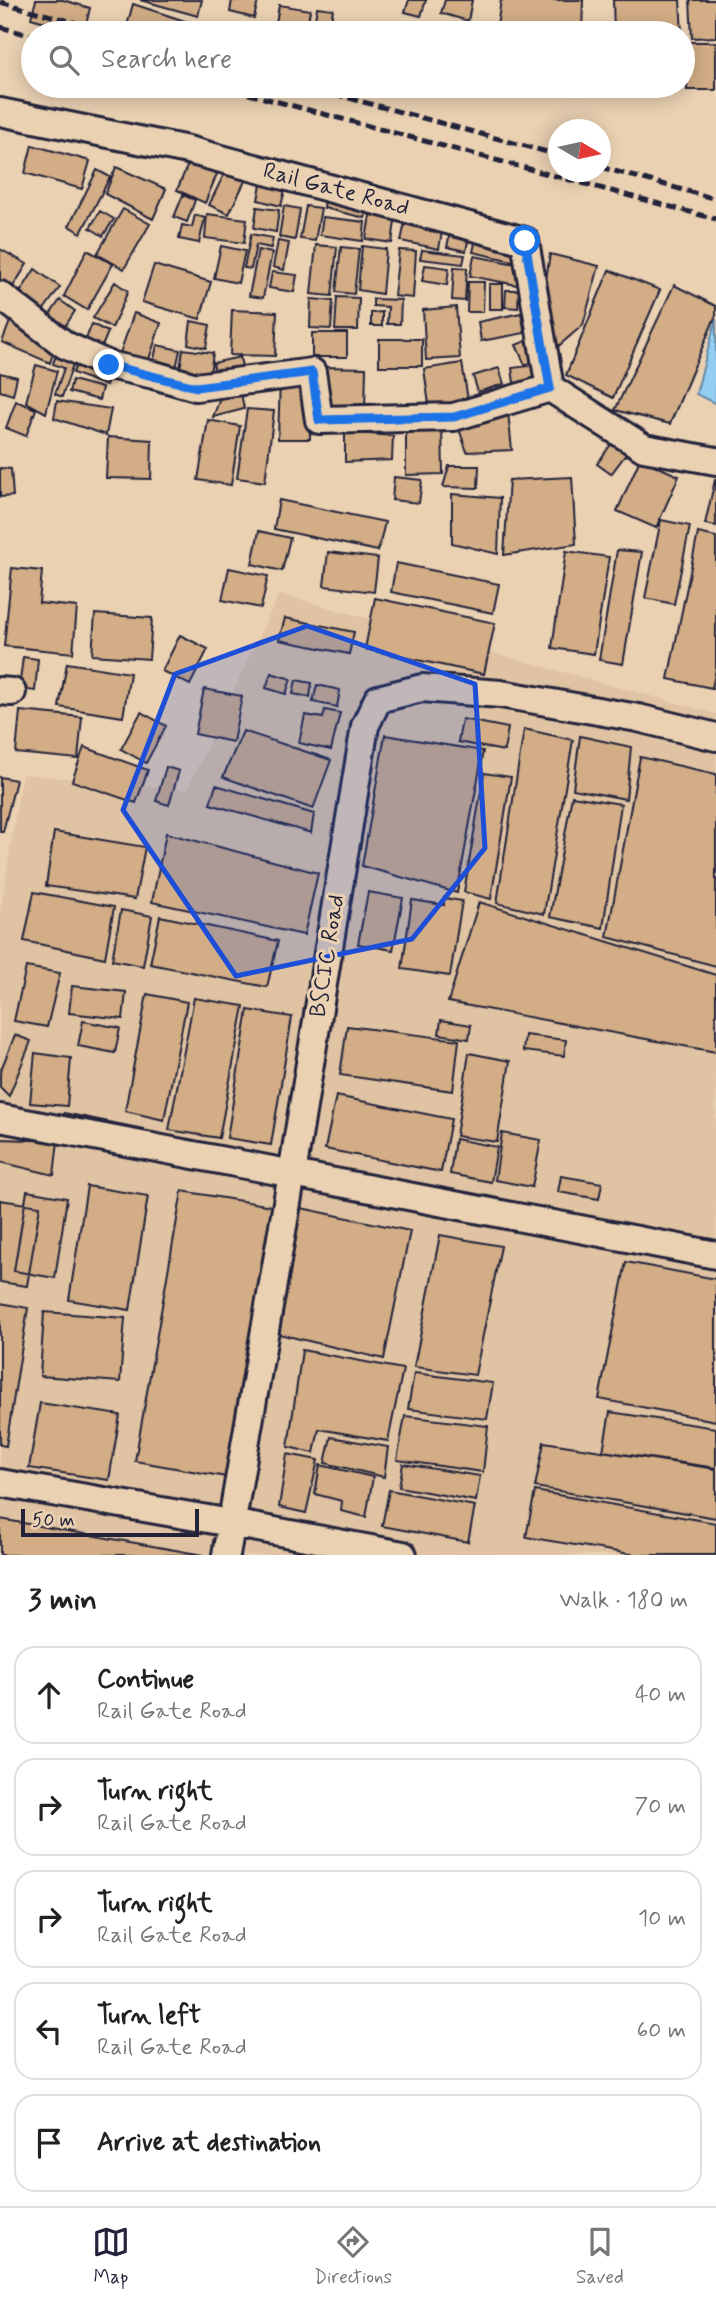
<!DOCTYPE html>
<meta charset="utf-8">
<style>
:root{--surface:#fff;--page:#f6f6f6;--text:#222;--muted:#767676;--line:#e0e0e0;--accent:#22223b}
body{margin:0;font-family:Mynerve,sans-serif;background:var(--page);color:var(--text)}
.compass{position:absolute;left:548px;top:119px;width:63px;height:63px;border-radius:50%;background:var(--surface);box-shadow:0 4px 18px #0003;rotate:99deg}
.scale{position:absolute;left:21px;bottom:18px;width:178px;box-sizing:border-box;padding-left:7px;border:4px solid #22223b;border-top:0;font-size:19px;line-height:24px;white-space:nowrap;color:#22223b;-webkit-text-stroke:5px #ead1b2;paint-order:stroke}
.stop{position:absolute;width:21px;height:21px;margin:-16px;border:5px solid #1a73e8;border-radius:50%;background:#fff}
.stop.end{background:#1a73e8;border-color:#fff;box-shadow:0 2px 7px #0008}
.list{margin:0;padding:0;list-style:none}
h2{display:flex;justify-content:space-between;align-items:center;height:91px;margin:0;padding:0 28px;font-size:30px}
h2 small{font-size:23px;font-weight:400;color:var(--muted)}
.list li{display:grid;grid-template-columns:46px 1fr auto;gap:21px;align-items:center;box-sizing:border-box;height:98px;margin:0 14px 14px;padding:0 14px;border:2px solid var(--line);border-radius:21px}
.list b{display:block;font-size:26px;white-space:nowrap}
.list p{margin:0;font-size:23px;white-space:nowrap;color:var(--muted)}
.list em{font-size:23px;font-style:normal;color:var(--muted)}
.icon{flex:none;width:38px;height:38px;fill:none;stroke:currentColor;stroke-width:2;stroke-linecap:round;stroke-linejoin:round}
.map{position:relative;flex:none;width:716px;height:1555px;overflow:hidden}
.search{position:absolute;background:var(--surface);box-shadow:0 4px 18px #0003;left:21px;right:21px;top:21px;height:77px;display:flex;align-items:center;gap:18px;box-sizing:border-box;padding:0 24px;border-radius:38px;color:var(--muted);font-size:26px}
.sheet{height:651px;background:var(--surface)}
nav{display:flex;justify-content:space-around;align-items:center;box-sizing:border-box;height:98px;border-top:2px solid var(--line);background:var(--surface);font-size:19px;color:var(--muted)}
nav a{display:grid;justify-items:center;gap:4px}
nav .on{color:var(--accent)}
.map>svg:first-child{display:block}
</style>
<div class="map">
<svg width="716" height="1555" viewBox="0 0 716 1555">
<rect width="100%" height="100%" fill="#ead1b2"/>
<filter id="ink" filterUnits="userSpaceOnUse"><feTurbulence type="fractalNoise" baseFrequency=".0143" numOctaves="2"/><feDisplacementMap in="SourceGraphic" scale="14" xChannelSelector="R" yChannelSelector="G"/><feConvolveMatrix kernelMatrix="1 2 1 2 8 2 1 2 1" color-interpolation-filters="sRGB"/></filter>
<g filter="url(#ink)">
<path fill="#dfc3a2" d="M279,594L716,714V1555H0V914L22,774L187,790Z"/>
<path fill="#92cdf2" stroke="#6589a9" stroke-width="2" d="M716,319V404L696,394Z"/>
<path fill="#d2ad85" stroke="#22223b" stroke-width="2" d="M36,0H63L90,8L84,33L31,18Z
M140,0H202L198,16Z
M232,0L258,1L254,18L230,12Z
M409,0H426L421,16L405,12Z
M445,0H472L468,21L441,13Z
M501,0H583L582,33H496Z
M613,0H680L682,33H614Z
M690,0H716V37L692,38Z
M133,4L191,23L188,33H125Z
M279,5L310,10L306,33L275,30Z
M317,7L333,9L329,33H313Z
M687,42H716V90H687Z
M32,145L90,161L82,189L25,173Z
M191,157L219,169L205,203L177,190Z
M116,167L166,189L153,219L105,194Z
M97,170L110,177L81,233L69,226Z
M226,170L246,179L229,214L209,205Z
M261,184L285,190L281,206L258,200Z
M183,195L195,200L187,222L174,217Z
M325,196L368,207L365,218L324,208Z
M284,206L300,209L295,240L279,237Z
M306,206L321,208L315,241L300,239Z
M257,207L279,210L276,232L254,228Z
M123,209L150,224L124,269L97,254Z
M371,210L396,214L392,243L366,239Z
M100,211L114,219L103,236L90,228Z
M207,214L247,219L244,243L205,238Z
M195,215L205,218L199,243L179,239L182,225L192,227Z
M323,217L365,222L363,241L320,235Z
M406,218L443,225L439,249L401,241Z
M451,228L470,232L466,251L447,247Z
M251,234L273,238L271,248L256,245L251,269L244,268Z
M477,234L521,245L517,262L473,252Z
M278,241L289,243L284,270L273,267Z
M316,245L337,247L332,296L311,294Z
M221,246L245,251L238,283L214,278Z
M362,246L386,249L382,294L358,290Z
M341,247L359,249L354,294L336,292Z
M0,249L27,264L8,295L0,289Z
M87,250L113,264L87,310L64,296Z
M258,250L272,253L263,298L249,296Z
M399,250L416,251L413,298L394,296Z
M422,250L465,255L463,264L420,259Z
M550,254L599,266L583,325L555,349L544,292Z
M474,256L521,265L517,285L470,276Z
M154,265L211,282L200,319L142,302Z
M425,265L449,268L447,285L422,281Z
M454,267L467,268L465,301L452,300Z
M35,269L60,287L40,315L16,299Z
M609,270L660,290L613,398L566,375Z
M272,272L297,275L294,292L269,288Z
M115,282L128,291L112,328L93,318Z
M468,282H484L483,312H467Z
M489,284H503V309H489Z
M674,285L716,306V315L670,424L615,410Z
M506,290H519L518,308L505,307Z
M337,297L359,298L358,330H335Z
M311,299L333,301L331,329L310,328Z
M373,299L401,300L400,324H387L388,307L373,306Z
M60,300L75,311L62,331L47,319Z
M456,307L460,358L426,360L423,310Z
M232,310L277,312L275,356L230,355Z
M382,312V326H371V313Z
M134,313L161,323L147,365L119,356Z
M521,313L525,333L481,341L478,322Z
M13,314L56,344L50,363L2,342Z
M191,321L210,325L206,348L188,344Z
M92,324L108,332L99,354L83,346Z
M312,333H347V357H312Z
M379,339H422V366H379Z
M531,339L540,359L525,365L516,345Z
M157,345L180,350L175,373L152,368Z
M59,346L76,355L62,397L55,394L64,368L53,364Z
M183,349L213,353L209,381L179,376Z
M240,357L244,376L217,381L213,363Z
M79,358L112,370L106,386L73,373Z
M462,363L469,406L430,412L424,369Z
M36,365L57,371L46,413L26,402Z
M537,365L539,380L514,383L512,368Z
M321,367L366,368L365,410L319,408Z
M499,368L504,384L478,392L473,376Z
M0,373L17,377L13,395L0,391Z
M309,378L310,439H278L280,380Z
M72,380L102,388L99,400L69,392Z
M240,387L244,409L213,417L224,388Z
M16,401L36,409L26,436L6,428Z
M57,401L111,409L106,435L54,418Z
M247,409L274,411L265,482L237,478Z
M508,412L512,450L467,452L457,423Z
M208,420L240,426L231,485L198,480Z
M406,424H442L443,474L406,475Z
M345,432L393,436L392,460L345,462Z
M108,437L152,440L151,479L106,478Z
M614,440L629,450L611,474L597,464Z
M640,459L679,476L656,528L617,511Z
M449,466H479L478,488L443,487Z
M0,468L11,469L13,496L0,497Z
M394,477L422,480L419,503L392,500Z
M572,477L576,544L504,555L509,480Z
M715,480H716V526L705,524Z
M452,494L500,498L498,554L452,543Z
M279,500L385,522L378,551L274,529Z
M661,520L690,526L674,604L645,598Z
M259,531L290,538L282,571L252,564Z
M698,533L716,537V669L712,688L668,679Z
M617,550L642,552L623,664L599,660Z
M566,551L609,557L594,654L552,648Z
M328,552L378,558L374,592L324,586Z
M396,563L499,584L493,613L391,592Z
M12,568L42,571L39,603L77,607L73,653L4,646Z
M229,568L268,576L261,608L222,600Z
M375,598L495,623L484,674L365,649Z
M95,614L152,618L149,659L92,655Z
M285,618L354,632L349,654L279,640Z
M180,635L208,649L190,685L162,671Z
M23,657L38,659L35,691L19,689Z
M67,663L130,673L123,717L59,707Z
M271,673L291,679L286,694L266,688Z
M296,680L312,683L310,697L293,694Z
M317,685L340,690L337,707L313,702Z
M204,689L242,696L233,742L195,734Z
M325,710L340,713L331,750L299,743L305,715L323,718Z
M20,711L82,717L78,759L16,753Z
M141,712L166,726L146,763L121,749Z
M462,719L508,728L504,751L458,742Z
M524,729L573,740L544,914L497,903Z
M243,731L331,760L313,809L223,777Z
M385,735L483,751L457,893L362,866Z
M580,736L631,747L626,799L573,789Z
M84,747L148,770L136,803L72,781Z
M640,757L716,774V966L607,937Z
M166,767L179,771L169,805L156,801Z
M484,773L511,777L491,899L464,892Z
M0,777L16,780L3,832H0Z
M216,785L314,814L311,833L210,804Z
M572,796L621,804L603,928L550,917Z
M54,832L145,847L135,899L46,886Z
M166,833L318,873L304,935L152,902Z
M34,892L114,907L105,958L24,941Z
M368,892L403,898L393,950L358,944Z
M444,898L462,901L450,976L402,969L412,900L444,905Z
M479,902L716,975V1052L448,1002Z
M121,910L152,916L143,966L112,960Z
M160,916L278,941L267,987L150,964Z
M26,967L60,973L47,1027L14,1021Z
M72,986L126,992L123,1019L69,1013Z
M147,994L187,1002L164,1120L125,1111Z
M194,998L244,1006L219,1138L169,1130Z
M248,1010L292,1017L271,1145L227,1138Z
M441,1020L471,1025L469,1039L439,1034Z
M83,1021L120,1028L115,1053L78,1046Z
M347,1026L459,1040L453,1091L340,1075Z
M15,1035L31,1041L9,1096L0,1087V1072Z
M525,1035L566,1040L564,1056L523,1051Z
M35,1053L71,1058L67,1106L30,1103Z
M469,1053L510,1061L497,1142L456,1136Z
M336,1096L451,1119L441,1172L325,1149Z
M64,1113L144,1129L140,1152L59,1135Z
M502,1133L541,1140L532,1187L495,1180Z
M0,1139L58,1141L54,1175L0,1162Z
M455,1139L497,1147L491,1182L450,1174Z
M561,1176L602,1183L599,1199L558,1192Z
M87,1186L148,1196L130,1310L69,1300Z
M27,1191L67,1198L55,1278L14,1271Z
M182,1191L278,1207L232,1478L135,1461Z
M0,1200L40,1206L27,1286L0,1282Z
M301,1208L410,1231L384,1359L279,1334Z
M440,1235L501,1246L475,1375L414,1367Z
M626,1262L716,1279V1421L599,1399Z
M0,1303L28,1308L6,1446L0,1445Z
M44,1312L125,1318L120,1382L40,1376Z
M302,1350L403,1369L388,1441L319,1429L314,1453L288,1447Z
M414,1373L493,1383L487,1419L408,1409Z
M40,1403L120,1415L109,1480L29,1468Z
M610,1412L716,1428V1468L603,1451Z
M405,1416L488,1426L483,1472L397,1460Z
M331,1437L388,1447L384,1477L325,1463Z
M544,1442L716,1469V1518L535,1487Z
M287,1454L318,1460L306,1513L279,1507Z
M403,1464L480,1476L476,1501L399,1487Z
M320,1465L373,1477L366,1517L341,1511L342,1501L315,1494Z
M389,1490L475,1506L468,1542L382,1526Z
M535,1491L716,1523V1555H636L526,1537Z
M0,1519L203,1555H0Z"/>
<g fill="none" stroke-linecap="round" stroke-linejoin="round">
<defs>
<path id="minor" d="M0,112L188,150L525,241L550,388L644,448L716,461
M0,295L65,345L109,365L154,375L196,387L312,372L319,420L454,417L550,388
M0,691L12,692
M0,1118L716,1255
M0,1483L231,1523L403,1555
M226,1555L292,1174L365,726L378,699L422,688L501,694L638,718L716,737"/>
</defs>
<use href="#minor" stroke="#22223b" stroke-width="32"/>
<use href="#minor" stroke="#ead1b2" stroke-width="26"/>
<path stroke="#22223b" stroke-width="5" stroke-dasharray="10 5" stroke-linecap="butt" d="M0,2L114,33
M0,27L33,36
M219,86L716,219
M305,86L558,155
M600,167L716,199"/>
</g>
</g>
<g fill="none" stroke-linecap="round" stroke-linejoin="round" filter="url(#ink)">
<path stroke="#1a73e8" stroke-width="9" d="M109,365L196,387L312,372L319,420L454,417L550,388L525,241"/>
</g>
<path fill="#1d4ed8" fill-opacity="0.2" stroke="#1d4ed8" stroke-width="5" stroke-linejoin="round" d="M307,626L475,684L485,848L412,939L236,976L123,810L175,674Z"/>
<g text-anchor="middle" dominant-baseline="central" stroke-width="6" stroke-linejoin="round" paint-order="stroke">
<g font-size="23" fill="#22223b" stroke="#ead1b2">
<text transform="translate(336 190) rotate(15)">Rail Gate Road</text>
<text transform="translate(328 956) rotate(-81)">BSCIC Road</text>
</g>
</g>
</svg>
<svg class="compass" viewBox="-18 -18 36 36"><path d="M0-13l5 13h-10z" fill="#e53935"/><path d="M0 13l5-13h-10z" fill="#767676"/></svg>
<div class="scale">50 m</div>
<div class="stop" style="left:525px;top:241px"></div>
<div class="stop end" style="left:109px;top:365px"></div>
<div class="search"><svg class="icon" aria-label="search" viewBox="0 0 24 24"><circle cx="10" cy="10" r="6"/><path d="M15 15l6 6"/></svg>Search here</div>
</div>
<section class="sheet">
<h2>3 min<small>Walk · 180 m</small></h2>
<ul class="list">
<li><svg class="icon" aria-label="ahead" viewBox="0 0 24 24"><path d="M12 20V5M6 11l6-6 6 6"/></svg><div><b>Continue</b><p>Rail Gate Road</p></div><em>40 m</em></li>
<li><svg class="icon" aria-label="right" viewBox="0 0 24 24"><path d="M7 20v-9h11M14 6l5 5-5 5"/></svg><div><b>Turn right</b><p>Rail Gate Road</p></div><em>70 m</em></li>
<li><svg class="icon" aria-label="right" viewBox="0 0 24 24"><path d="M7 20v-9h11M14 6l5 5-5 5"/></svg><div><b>Turn right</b><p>Rail Gate Road</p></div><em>10 m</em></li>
<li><svg class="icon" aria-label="left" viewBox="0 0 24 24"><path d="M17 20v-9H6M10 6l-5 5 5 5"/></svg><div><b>Turn left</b><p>Rail Gate Road</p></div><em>60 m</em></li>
<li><svg class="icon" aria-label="arrive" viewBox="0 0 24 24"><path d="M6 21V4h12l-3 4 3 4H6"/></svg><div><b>Arrive at destination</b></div></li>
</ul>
</section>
<nav>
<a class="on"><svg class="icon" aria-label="map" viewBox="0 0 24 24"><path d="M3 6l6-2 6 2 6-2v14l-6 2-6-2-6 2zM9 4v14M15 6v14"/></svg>Map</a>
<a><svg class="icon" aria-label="directions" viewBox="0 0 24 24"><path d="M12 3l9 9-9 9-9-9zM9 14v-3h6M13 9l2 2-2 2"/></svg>Directions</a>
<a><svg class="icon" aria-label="saved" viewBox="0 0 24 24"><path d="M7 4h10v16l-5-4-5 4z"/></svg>Saved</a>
</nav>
